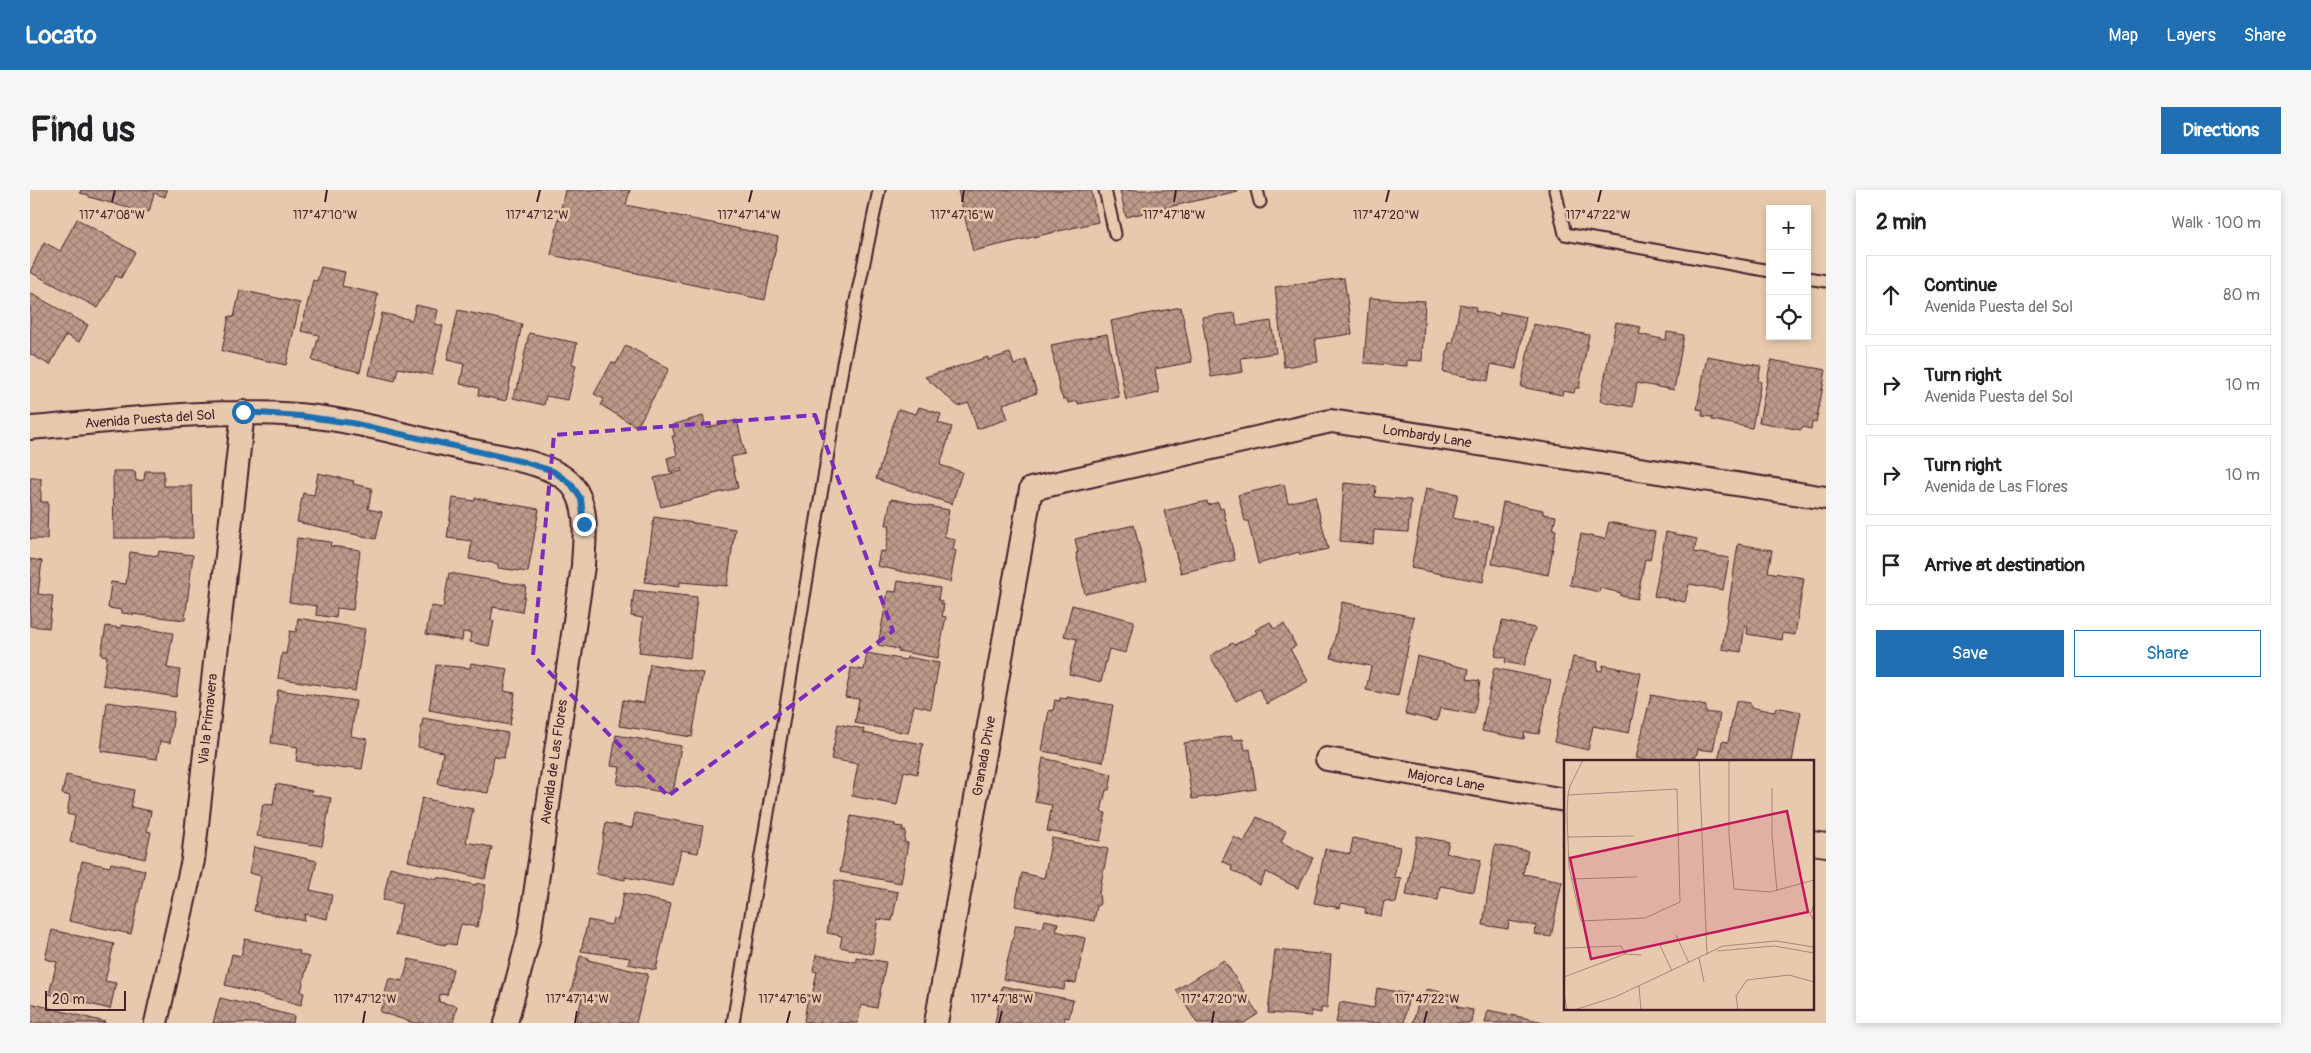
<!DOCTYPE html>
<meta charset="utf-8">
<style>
:root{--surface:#fff;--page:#f6f6f6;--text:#202124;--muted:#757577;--line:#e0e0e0;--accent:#1f6fb2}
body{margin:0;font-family:Pangolin,sans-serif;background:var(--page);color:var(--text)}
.controls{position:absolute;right:15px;top:15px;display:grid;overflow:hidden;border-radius:0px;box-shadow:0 2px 8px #0003}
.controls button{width:45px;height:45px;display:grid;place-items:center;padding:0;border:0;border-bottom:1px solid var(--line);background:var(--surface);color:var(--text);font:25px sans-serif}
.scale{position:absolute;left:15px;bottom:12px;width:81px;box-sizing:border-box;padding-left:5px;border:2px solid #4a1f2b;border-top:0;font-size:14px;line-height:18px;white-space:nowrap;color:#4a1f2b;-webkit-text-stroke:4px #e7caae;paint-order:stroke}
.stop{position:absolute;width:15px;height:15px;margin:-11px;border:4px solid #1f6fb2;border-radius:50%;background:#fff}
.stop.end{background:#1f6fb2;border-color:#fff;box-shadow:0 1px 5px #0008}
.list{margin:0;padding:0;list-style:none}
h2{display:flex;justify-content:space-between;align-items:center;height:65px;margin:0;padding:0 20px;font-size:21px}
h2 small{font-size:16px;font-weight:400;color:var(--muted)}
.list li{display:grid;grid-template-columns:32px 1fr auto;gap:15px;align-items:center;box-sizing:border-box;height:80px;margin:0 10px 10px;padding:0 10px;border:1px solid var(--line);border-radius:0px}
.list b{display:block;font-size:19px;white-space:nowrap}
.list p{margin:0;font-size:16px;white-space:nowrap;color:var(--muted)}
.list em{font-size:16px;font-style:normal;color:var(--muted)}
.actions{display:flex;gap:10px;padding:15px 20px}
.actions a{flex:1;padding:11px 0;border:1px solid var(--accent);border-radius:0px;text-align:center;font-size:18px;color:var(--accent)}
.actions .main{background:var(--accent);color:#fff}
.icon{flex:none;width:28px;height:28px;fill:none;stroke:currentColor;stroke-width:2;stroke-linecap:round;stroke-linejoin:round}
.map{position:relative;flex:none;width:1796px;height:833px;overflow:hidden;border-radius:0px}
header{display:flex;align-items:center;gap:30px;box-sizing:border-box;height:70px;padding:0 25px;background:var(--accent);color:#fff}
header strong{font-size:24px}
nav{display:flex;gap:28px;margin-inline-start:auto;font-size:18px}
.intro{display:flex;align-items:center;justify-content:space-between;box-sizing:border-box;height:120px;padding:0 30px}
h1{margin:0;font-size:35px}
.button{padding:12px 22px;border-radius:0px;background:var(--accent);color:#fff;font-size:18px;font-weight:700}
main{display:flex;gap:30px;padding:0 30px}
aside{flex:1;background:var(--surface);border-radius:0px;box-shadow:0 2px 8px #0003}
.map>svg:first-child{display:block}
</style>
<header>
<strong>Locato</strong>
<nav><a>Map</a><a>Layers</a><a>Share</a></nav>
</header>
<div class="intro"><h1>Find us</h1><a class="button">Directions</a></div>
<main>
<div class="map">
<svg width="1796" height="833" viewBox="0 0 1796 833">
<defs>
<pattern id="building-cross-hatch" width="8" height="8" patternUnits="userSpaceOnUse" patternTransform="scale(1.25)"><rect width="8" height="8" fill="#bc9b8a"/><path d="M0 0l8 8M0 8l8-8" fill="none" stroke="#9b7e71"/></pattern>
</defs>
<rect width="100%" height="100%" fill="#e7caae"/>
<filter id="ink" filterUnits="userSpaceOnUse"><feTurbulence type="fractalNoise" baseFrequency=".02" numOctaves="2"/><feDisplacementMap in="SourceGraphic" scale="10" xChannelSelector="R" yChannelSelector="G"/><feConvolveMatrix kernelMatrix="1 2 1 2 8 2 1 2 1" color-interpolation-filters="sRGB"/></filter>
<g filter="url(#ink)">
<path fill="url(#building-cross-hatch)" stroke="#4a1f2b" d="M51,0H137L135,7L124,3L119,22L113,20V22L59,7V5L50,3Z
M535,0H600L596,15L748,47L735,110L521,65Z
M928,0H1061L1068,32L943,61Z
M1090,0H1208V1L1096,27Z
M47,29L105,62L91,88L86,86L68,118L0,82L14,52L30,61Z
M291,77L315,82L312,96L348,104L330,182L282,171L289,145L271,141L283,90L287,91Z
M1314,88L1322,144L1285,149L1288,172L1254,177L1245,97Z
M210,100L270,113L256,175L192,161L199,126L204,127Z
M0,103L58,135L49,152L36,145L20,175L0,164Z
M1339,108L1395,111L1392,171L1377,170V176L1334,173Z
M1430,114L1446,117L1445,121L1470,126V122L1496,127L1486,179L1461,174L1458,191L1413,182L1419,153H1423Z
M386,115L408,120L405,134L413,136L402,185L368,178L365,191L339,185L352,123L382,130Z
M1151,117L1162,172L1125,179L1129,203L1096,210L1081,131Z
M428,120L492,134L476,211L448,205L449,198L430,194L434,174L417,170Z
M1205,123L1207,136L1241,131L1246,163L1211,168L1213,182L1181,187L1172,127Z
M1586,132L1611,137L1609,144L1636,150L1637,142L1654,145L1644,200L1607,193L1603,217L1570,211Z
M1503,134L1559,145L1549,198H1545L1544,203L1533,201L1532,205L1491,197Z
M499,143L547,153L542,174L546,175L538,210L516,206L514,215L483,208L485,199L487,200Z
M1077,144L1089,207L1048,214V211L1038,213L1037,209H1033L1030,202L1021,155Z
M596,155L639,179L607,237L571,215L574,209L564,204L582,172L586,174Z
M980,163L984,175L996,170L1007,203L973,214L978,229L947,239L939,213L928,216L895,187L958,167V170Z
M1677,166L1731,176L1728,191L1731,192L1722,238L1682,230V227L1672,226L1673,220L1667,219Z
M1741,170L1796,180L1786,233L1782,232L1781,239L1772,237L1771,240L1729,232Z
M889,217L911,224L908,233L922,237L910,275L932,282L922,314L846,289L868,219L886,224Z
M673,226L676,238L707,230L715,264L701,267L708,298L631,317L624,288L652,281L651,278L640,282L637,268L647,265L642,246H645L642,235Z
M83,281H105L106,291L114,290L115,281H134V296H162L163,348H84Z
M288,283L324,291L323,294L342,298L338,319L352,322L346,349L267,332L273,303L284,305Z
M0,288H11V312H18L17,349H0Z
M1314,293L1346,296L1345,307L1381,310L1378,342L1344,340L1343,354L1310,351Z
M1254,294L1258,313L1285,306L1298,359L1270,365L1269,362L1228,374L1218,331H1215L1208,305Z
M1396,298L1428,304L1423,328L1463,336L1453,392L1381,378Z
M423,308L445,311V308L509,319L498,382L468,378V374L439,369L442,351L417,348Z
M861,309L919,320L914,346L925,350L923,360L926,361L920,392L847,376L850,361L855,362L860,335H856Z
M1177,311L1178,315L1188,312L1190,319L1193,318L1205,370L1151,383L1134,321Z
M1473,312L1513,320V324L1526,326L1523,340H1526L1518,385L1462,374Z
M624,327L705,339L697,396L650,392L649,397L615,392Z
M1579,332L1625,342L1620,370L1615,369L1607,409L1591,406V403L1570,398L1569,402L1540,395L1551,344L1575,349Z
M1104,335L1117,390L1055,404L1046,363H1048L1045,349Z
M1636,342L1667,349L1664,362L1699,368L1693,400L1659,394L1655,412L1624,406Z
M267,348L301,352L300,356L330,360L323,420L307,418L306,428L286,425L287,416L259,412Z
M1708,354L1742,360L1738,382L1774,388L1765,445L1753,443L1752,450L1717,444L1718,436L1715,435L1711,462L1692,459Z
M129,361L163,365L155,430L92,423V420L78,418L81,392L96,394L100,362L128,366Z
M0,369L12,371L8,404L23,406L19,438L0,436Z
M419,383L496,396L492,422L463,417L461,430L464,431L459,456L440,452L441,443L433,442L432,451L396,444L401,416L413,418Z
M868,391L910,398L908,410L912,411L911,414H914L912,426L916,427L908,468L868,461V459L848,455L858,401L866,402Z
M604,400L667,407L660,468L609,462L613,428L601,426Z
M1312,412L1384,427L1368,506L1336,500L1341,476L1301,468Z
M1042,415L1104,431L1096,463L1079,459L1071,492L1039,484L1047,449L1034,446Z
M268,428L335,439L325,501L248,488L252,463L256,464L260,441L266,442Z
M1472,431L1505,438L1494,476L1475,472L1476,468L1465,466Z
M1240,432L1244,439L1254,434L1266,456L1260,459L1278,491L1237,514L1229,499L1206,511L1180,466L1202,453L1204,455L1227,443L1225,440Z
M91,435L143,443L137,478L150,480L146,507L73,495L77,466L71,465L76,436L91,438Z
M837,463L876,470L877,467L909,473L901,519L884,515L878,543L825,533L829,509L815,507L821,478L834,480Z
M1387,466L1439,479L1437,489L1450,491L1444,524L1410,518L1407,531L1375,524Z
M1543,467L1568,472L1567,480L1572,481L1573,475L1611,483L1599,543L1563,536L1558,560L1524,552Z
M441,473L478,479L474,501L485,503L480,535L399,520L406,475L440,478Z
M620,474L673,483L662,547L589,536L593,510L614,513Z
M1464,478L1521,490L1509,544L1495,542L1494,549L1452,541Z
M248,500L326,511L321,546L337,549L332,579L317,577L316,579L266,571L268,557L241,553Z
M1621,505L1676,516L1675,522L1690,524L1683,561L1668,559L1666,567H1662L1661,570L1651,568L1650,572H1626L1606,568Z
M1037,507L1083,515L1073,572L1012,561L1019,520L1023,521L1025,510L1030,511V508L1037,509Z
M1706,511L1720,513V517L1745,522L1746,517L1771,522L1762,572H1688L1692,551L1698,552Z
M77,512L144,522L140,553L130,551L127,569L71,561Z
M393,528L478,543L474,568L464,567L458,603L408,594L413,562L388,557Z
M808,534L834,539L833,543L893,554L887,584L874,581L867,615L822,606L828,574L801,569Z
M586,545L651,556L643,604L587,594L590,577L581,576Z
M1202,546V550L1213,549L1215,560L1220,559L1226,599L1162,609L1154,553Z
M1013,568L1082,584L1079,600H1076L1071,622L1076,623L1070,651L1017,641L1022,615L1005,612Z
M36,585L104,600L101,617L121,621L117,641L121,642L115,669L40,652L45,626L37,624L40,606L32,604Z
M246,594L282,601L281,604L301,608L292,656L227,646L233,614L243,615Z
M392,608L443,619L436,652L462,657L455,689L378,671Z
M605,623L673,636L668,663L651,660L643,696L595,687V690L566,684L576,633L602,638Z
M821,626L865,634V636L873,637L872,641H876L874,652L878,653L871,693L810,682Z
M1227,627L1256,641L1251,652L1283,668L1268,698L1236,682L1230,695L1201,680L1202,676L1192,671L1204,647L1214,652Z
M1387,646L1419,652L1416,663L1451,670L1444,702L1410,696L1408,710L1376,705Z
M1022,648L1078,659L1069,703L1070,714L1067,716L1064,731L985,716L992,683L1014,688Z
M1323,648L1370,657L1364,687L1371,688L1366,713L1354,711L1351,726L1335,723L1336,718L1311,713L1310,718L1284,713L1295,659L1320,664Z
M1465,655L1498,661L1493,684L1532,691L1521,747L1505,744L1506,736L1479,731L1478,739L1453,735Z
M224,657L287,671L280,700L302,705L297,729L275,724L274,731L224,721L231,686L219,683Z
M52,671L80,677L81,673L115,680L101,744L39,731Z
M360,677L406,689L407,687L446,695L447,693L456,695L447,737L431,734L426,755L415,753V755L365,745L372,714L353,710Z
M805,690L868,702L862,731L848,729L842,764L810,757L812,746L797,743Z
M594,703L641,714L626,780L598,774L600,768L551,761L558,730L581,735L583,729L588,730Z
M1015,730L1028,733L1026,741L1055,748L1046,793L1035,792L1034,800L973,789L986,735L1013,738Z
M22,740L84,754L75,791L86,793L80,819L19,804L27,772L15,769Z
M215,749L270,761L269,764L279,767L271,802L274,803L271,815L195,795L202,764L211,766Z
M1245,760L1301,765L1297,818H1291V823L1281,821V826L1238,823Z
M786,765L826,772V767L856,772L847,818L831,815L828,833H785L774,831L778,806L782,807L787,782L783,781Z
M550,766L559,768L558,770L618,784L606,833H554L546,831L552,808L540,805Z
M379,769L423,779L417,805L410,804L409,812L427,816L423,833H384L350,822L359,788L373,791Z
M1194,770L1228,824L1214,833H1167L1146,800Z
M972,796L1043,810L1039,828L1035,827L1034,833H965Z
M1347,798L1379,804L1374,833H1306L1310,812L1344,818Z
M1396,799L1429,805L1427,817L1443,820L1441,833H1383L1389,810L1395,811Z
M190,808L264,826L263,833H183Z
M0,813L75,832V833H0Z
M1458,820L1514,832L1513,833H1455Z"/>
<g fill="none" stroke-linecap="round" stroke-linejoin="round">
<defs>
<path id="lane" d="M1075,0L1085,44
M1227,0L1230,12
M1525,0L1535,44L1740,81
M1777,88L1796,91
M703,833L813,173L849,0"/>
<path id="street" d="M0,238C89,231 180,218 268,225C327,230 385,248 443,261C472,267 522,272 542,295C560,317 554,350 553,376L499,746L476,833
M1297,569L1535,610
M1782,653L1796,655
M126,833L163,670L213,222
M906,833L1001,299L1301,231L1796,308"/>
</defs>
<use href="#lane" stroke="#4a1f2b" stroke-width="15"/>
<use href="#street" stroke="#4a1f2b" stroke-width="26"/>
<use href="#lane" stroke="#e7caae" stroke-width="11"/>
<use href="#street" stroke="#e7caae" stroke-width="22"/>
</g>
</g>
<g fill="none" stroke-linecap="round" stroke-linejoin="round" filter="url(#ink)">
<path stroke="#1f6fb2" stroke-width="6" d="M213,222L270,226L322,233L494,272L523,281L541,294L551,309L554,334"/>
</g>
<path fill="none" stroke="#7b2cbf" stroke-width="4" stroke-dasharray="10 6" stroke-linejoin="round" d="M785,225L863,441L638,606L503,465L524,245Z"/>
<path fill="none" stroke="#4a1f2b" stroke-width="2" d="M82,12L85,0M295,12L297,0M507,12L510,0M719,12L722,0M932,12L934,0M1144,12L1146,0M1356,12L1359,0M1568,12L1571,0M333,833L335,821M545,833L547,821M757,833L760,821M969,833L972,821M1182,833L1184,821M1394,833L1397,821"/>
<g text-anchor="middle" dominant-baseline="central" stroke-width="5" stroke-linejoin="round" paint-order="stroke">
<g font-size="14" fill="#4a1f2b" stroke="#e7caae">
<text transform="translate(120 229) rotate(-4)">Avenida Puesta del Sol</text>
<text transform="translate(1397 246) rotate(9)">Lombardy Lane</text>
<text transform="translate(178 529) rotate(-84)">Via la Primavera</text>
<text transform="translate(954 566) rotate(-80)">Granada Drive</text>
<text transform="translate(524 572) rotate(-82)">Avenida de Las Flores</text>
<text transform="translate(1416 590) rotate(10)">Majorca Lane</text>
</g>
</g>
<g transform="translate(1534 570)">
<rect width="250" height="250" fill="#e7caae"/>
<path fill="none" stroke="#a8867a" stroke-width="1" d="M135,0L143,195M165,0V75L170,129L206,132L250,120M208,28V75L213,131M250,34V106M4,35L113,29L116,142L81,158L17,161L5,107L3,54L4,35L6,26L19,0M4,77L70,76M7,119L73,117M250,145L246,154L250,161M112,175L125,203M95,183L108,211M0,188L57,186L61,194M153,191L210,186L250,193M135,198L140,222M0,217L61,194L77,195M75,226L77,250M0,234L3,250M10,250L51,237L159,186L212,181L250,187M174,250L172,236L183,220L225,215L250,222"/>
<path fill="#c2185b" fill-opacity="0.15" stroke="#c2185b" stroke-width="2.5" d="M223,51L244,152L27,199L6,98Z"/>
<rect width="250" height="250" fill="none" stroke="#4a1f2b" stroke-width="2.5"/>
</g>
<g font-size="12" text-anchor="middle" fill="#4a1f2b" stroke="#e7caae" stroke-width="5" stroke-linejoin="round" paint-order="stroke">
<text x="82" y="29">117°47'08"W</text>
<text x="295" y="29">117°47'10"W</text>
<text x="507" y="29">117°47'12"W</text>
<text x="719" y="29">117°47'14"W</text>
<text x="932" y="29">117°47'16"W</text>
<text x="1144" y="29">117°47'18"W</text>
<text x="1356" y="29">117°47'20"W</text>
<text x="1568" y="29">117°47'22"W</text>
<text x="335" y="813">117°47'12"W</text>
<text x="547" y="813">117°47'14"W</text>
<text x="760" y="813">117°47'16"W</text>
<text x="972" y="813">117°47'18"W</text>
<text x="1184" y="813">117°47'20"W</text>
<text x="1397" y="813">117°47'22"W</text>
</g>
</svg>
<div class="controls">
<button>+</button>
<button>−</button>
<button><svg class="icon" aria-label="locate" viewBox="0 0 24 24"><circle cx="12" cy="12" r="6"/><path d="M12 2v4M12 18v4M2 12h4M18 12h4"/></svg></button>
</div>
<div class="scale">20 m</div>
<div class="stop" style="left:213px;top:222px"></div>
<div class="stop end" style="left:554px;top:334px"></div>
</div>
<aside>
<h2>2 min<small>Walk · 100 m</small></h2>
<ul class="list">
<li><svg class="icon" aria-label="ahead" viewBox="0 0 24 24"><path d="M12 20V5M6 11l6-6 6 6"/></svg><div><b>Continue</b><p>Avenida Puesta del Sol</p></div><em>80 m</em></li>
<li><svg class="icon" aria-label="right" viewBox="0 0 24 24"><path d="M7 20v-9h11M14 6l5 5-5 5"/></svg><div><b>Turn right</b><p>Avenida Puesta del Sol</p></div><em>10 m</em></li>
<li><svg class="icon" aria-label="right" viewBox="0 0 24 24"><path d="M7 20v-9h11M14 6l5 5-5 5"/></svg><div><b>Turn right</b><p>Avenida de Las Flores</p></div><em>10 m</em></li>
<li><svg class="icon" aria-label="arrive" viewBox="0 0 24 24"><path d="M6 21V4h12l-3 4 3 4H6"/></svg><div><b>Arrive at destination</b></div></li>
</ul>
<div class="actions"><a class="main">Save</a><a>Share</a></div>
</aside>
</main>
